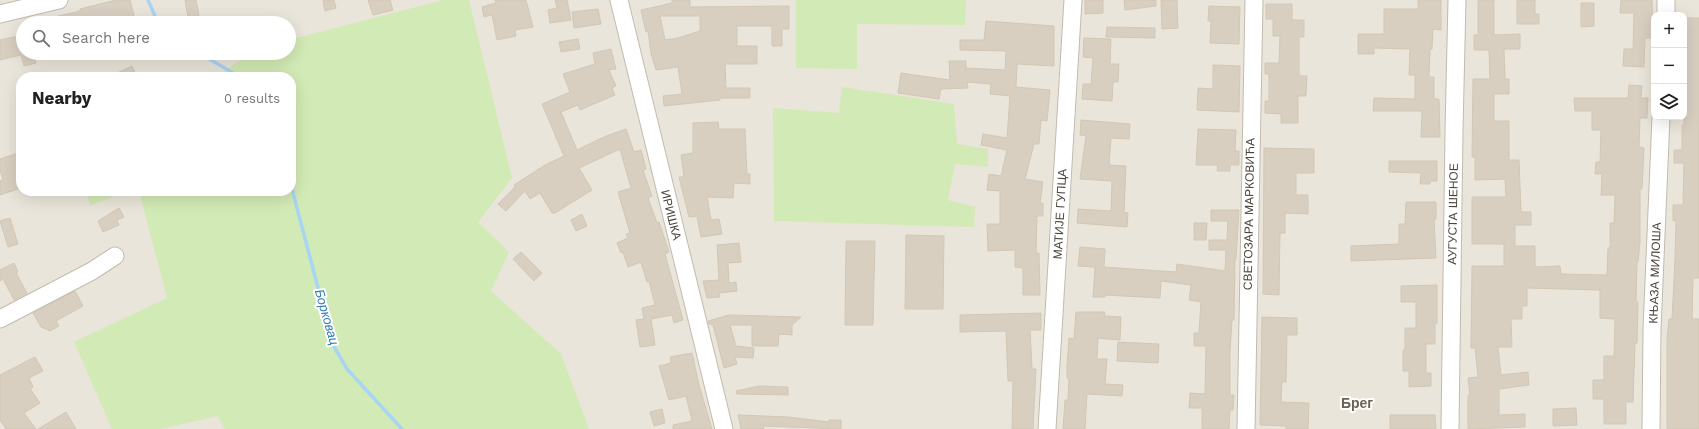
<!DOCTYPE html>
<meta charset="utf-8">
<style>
:root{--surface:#fff;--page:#f2f2f2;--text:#222;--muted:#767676;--line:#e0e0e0}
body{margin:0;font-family:"Work Sans",sans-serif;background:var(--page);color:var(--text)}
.controls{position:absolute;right:12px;top:12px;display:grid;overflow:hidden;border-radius:8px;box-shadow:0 4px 16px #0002}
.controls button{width:36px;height:36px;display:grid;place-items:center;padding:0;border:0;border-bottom:1px solid var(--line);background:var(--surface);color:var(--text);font:20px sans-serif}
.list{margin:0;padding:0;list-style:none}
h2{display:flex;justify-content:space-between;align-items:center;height:52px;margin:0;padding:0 16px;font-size:17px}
h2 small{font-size:13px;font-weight:400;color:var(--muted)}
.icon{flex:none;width:22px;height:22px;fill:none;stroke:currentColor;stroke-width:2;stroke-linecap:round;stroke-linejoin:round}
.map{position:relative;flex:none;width:1699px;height:429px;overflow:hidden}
.search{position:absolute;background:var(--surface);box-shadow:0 4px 16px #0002;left:16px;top:16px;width:280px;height:44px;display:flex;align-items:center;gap:10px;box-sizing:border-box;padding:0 14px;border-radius:22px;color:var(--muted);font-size:15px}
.panel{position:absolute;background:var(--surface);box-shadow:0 4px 16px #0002;left:16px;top:72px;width:280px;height:124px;border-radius:16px}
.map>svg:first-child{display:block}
</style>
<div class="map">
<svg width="1699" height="429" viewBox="0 0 1699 429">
<rect width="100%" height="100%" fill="#f6f3ec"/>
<path fill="#eae5da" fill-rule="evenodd" d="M0,0H1699V429H0ZM1654,15H1684V117H1654ZM23,23H289V53H23ZM21,77H291V191H21Z"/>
<path fill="#d2eab5" d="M443,0H469L512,178L478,222L509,252L491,291L561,354L589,429H225L218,416L160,429H112L74,342L167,298L139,191H291V77H216L250,53H289V40Z
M796,0H966L965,25L857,24V69L796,68Z
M842,87L954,104L957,144L988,149V167L955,164L948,200L975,207L974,227L774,221L773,108L839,113Z
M87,191H126L90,206Z"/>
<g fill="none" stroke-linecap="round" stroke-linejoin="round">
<path stroke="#a9d4f2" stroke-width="3.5" d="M148,0L158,23
M199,53L240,77
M291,185L333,345L347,369L402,429"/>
</g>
<path fill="#d8cfc1" stroke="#d3c7b4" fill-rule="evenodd" d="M116,0H130L136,23H46V19L80,11V9Z
M185,0H196L200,21L189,23Z
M323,0H334L336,8L325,11Z
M368,0H390L393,10L373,15Z
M495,0H526L533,27L515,30L516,36L497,40L492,15L484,17L482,7L496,3Z
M555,0H567L571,20L550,23L548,10L557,8Z
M672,0H690V7L789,6V29H782V46H772V26H737V46H757V64H725L726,88H750V98H720V100L664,106L663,96L682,94L678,67L656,70L651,53L648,31L646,32L641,10L672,3ZM660,16H700V31L678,38L665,40Z
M1085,0H1103V13L1085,14Z
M1124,0H1156V6L1125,10Z
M1161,0H1177L1178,28L1162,29Z
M1418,0H1441V30L1433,29L1432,49H1430L1429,77H1434V99H1439L1440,137H1421L1422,111H1373L1374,98L1415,99V75H1409L1410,49L1374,48V54H1358V34H1384V9H1418Z
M1478,0H1494V35L1520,34V49H1504L1505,79H1509V94H1494V121H1509V160H1519L1521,212H1531V225H1515V246H1535V267L1560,266L1561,274L1607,275L1608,248H1610V223H1614L1615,195H1601L1602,174H1595L1596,162H1600L1601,130H1592V111H1575L1574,98H1628L1629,85L1642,86L1641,98H1648L1647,118H1640L1639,147L1644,148L1642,189H1640V242L1638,262H1637L1636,302H1638L1637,343H1635L1633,402H1626V424H1604V399H1593V380H1604V356H1614L1615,319L1600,318V290L1527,288V306H1522V319H1511L1512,347H1498L1501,375L1528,372L1529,385L1499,389V415L1525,414V427L1468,429V395H1470L1468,378L1478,377L1475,348H1471L1472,266H1504V244H1472V197H1506L1505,179L1475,180V157H1472L1473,79H1490L1489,50H1474V35H1478Z
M1517,0H1535V14H1539V24H1517Z
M1621,0H1652L1653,38H1645L1644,67L1623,66L1624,49H1633L1634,13H1620Z
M1581,3H1594V26L1581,27Z
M1266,4H1292V20H1304V37H1299V76H1307L1306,96H1298V123H1281V114L1265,113V101H1269V74H1265V63H1279L1280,36H1273V19H1266Z
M1209,6L1240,7L1239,44L1210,43L1211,21H1208Z
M598,9L601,24L574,28L572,12Z
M1684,18H1699V278H1693L1692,319H1699V429H1667V340L1669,319H1672L1675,259L1676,221H1673V205H1683L1684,163H1674V150H1682V125H1684Z
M986,21L1054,26V66L1017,64L1016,87L1050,90L1047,121L1041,120L1039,144H1034L1025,179L1043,182L1040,203H1043V216H1037L1036,253H1039L1040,295H1023V268L1015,267V250L988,251L987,224H1000V191L987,190L989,174L1001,176L1007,150L981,145L983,134L1007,138L1010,96L990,94L991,84L967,82L968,88L941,89L939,99L898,93L901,73L950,80L949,61H966V68L1005,70L1006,51L960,50V40H984Z
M1107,27L1155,28V38L1106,37Z
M23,35V53H33L36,63L24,66L21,55L0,60V40Z
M1084,38L1111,39L1110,64H1119L1118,82H1113L1112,101L1082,99L1083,84H1091L1093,58L1083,57Z
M578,39L580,49L561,52L559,42Z
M611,49L616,69L609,70L616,86L612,88L615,95L580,110L578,105L561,112L577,150L606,136L626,129L634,152L641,150L646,169L643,170L652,196L648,198L657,223L659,222L669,252L665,254L683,320L674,323L672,315L651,319L655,345L640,347L636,320L644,319L642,308L655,305L649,281L647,282L641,262L628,267L623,252L621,253L617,243L628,238L626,234L630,233L618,192L631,188L620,149L579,168L592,190L555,213H552L540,193L530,199L525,191L506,211L498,204L515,187L514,185L545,165L564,156L542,104L570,92L563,74L595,64L593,53Z
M1213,65L1240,66L1239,112L1197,110L1198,88L1213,89Z
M132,66L137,77H109Z
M1081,120L1130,124L1129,139L1111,138L1109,165L1126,166L1124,212L1128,213L1127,227L1077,223L1078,209L1111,211L1112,181L1080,179L1086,136L1080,135Z
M718,122L719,129H745L747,174H750V184L734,183L733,198L707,197L711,220L719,219L722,234L701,237L697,216L689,217L679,177H684L681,155L693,153V123Z
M1198,129L1236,130L1235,151H1239V165H1230V171H1217L1218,165H1196Z
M1264,148L1314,149V173H1296V195H1308V214L1285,213V233H1280L1279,295L1263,294Z
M21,152V188L0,195V181L3,180L0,170V159Z
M1389,161H1437V181H1430V184H1420L1421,173L1389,172Z
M1406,202H1436V219H1434L1436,258L1351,261V246L1399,244V224H1405Z
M119,208L124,217L117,220L119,225L103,232L98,221Z
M1211,210H1239L1236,259H1235L1234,320H1232L1230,352V395H1234L1233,410H1230L1229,429H1202V408H1189L1190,393L1205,394L1206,346H1194V333H1199L1201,302L1189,300L1191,285L1161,281L1160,298L1105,295V297H1093L1095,267L1078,266L1080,247L1105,249L1104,267L1176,272L1177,264L1225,271L1226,250H1209V240H1227L1228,221H1211Z
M582,214L587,226L576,231L571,220Z
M10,218L18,244L8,247L0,221Z
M1194,223H1207L1206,240H1194Z
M906,235L944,236L943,309H905Z
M846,241H875L873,325H845Z
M739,243L741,262L728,263L729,283L736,282L737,291L719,293L720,297L707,298L703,281L719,280L717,245Z
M521,252L542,273L534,281L513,259Z
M14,263L18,272L16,273L27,293L14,300L3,279L0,281V270Z
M1437,285V323H1435V344H1426V373H1431V386L1409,387V371H1403V350H1405V328H1416V302H1401V286Z
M75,291L83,306L56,321L59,326L50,331L41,327L33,313Z
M1076,312H1105L1104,316L1121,317L1120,340L1098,338L1097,359H1107L1105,384L1123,385L1122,396L1087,394L1085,429H1063L1065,400H1068L1069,378H1067V367L1069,338L1074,339Z
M1041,313V330H1030L1032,369H1036L1033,429H1012L1013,381H1008L1006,331L960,332V315Z
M729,315H730L801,317L792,325V335L779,334L778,346H752V325H730L736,346L754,348L753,358L735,357L737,364L724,368L713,325L709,324L708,321Z
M1262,317L1297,318V335H1287L1286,382H1282L1281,402L1309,403L1308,429H1286V426L1260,425Z
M1118,342L1159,344L1158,363L1117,361Z
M692,353L699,385L712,429H673V425L692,421L686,396L669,400L659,366L671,363L670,357Z
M35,357L43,371L29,378L33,387L30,389L40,403L24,413L36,429H6L0,420V375Z
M759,386L788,387V395L737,394L736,391Z
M1576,408L1577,425L1553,426V409Z
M662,409L665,423L654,426L650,412Z
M66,412L76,429H38Z
M738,415L788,417L829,422V420H841V429L763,426L764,429H741Z
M1390,415H1435L1436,429H1390Z"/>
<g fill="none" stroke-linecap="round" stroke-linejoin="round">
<defs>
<path id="minor" d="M619,0L724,429
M0,14L59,0
M1666,15V0
M0,319L92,271L115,256
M1047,429L1073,0
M1246,429L1254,0
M1450,429L1454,130L1457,0
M1651,429L1652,329L1661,117"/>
</defs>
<use href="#minor" stroke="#c2bbae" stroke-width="19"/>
<use href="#minor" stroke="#fff" stroke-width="17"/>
</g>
<g text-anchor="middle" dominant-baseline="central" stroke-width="4" stroke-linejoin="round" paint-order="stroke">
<g font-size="12" fill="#4b4439" stroke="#fff">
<text transform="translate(1060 214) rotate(-87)">МАТИЈЕ ГУПЦА</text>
<text transform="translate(1249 214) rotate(-89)">СВЕТОЗАРА МАРКОВИЋА</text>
<text transform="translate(1453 214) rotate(-89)">АУГУСТА ШЕНОЕ</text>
<text transform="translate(671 215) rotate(76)">ИРИШКА</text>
<text transform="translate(1655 273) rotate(-88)">КЊАЗА МИЛОША</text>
</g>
<g font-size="13" font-style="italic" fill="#2e7ab2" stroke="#fff">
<text transform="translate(327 317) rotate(74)">Борковац</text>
</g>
<g font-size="14" font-weight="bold" fill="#6e6250" stroke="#fff">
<text x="1357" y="403">Брег</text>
</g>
</g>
</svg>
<div class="controls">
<button>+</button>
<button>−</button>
<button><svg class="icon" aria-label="layers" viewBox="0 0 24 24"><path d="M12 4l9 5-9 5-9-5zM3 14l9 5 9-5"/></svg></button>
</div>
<div class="search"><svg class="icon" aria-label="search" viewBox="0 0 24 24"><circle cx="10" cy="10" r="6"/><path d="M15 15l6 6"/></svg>Search here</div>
<section class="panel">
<h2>Nearby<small>0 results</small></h2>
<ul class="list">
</ul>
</section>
</div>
